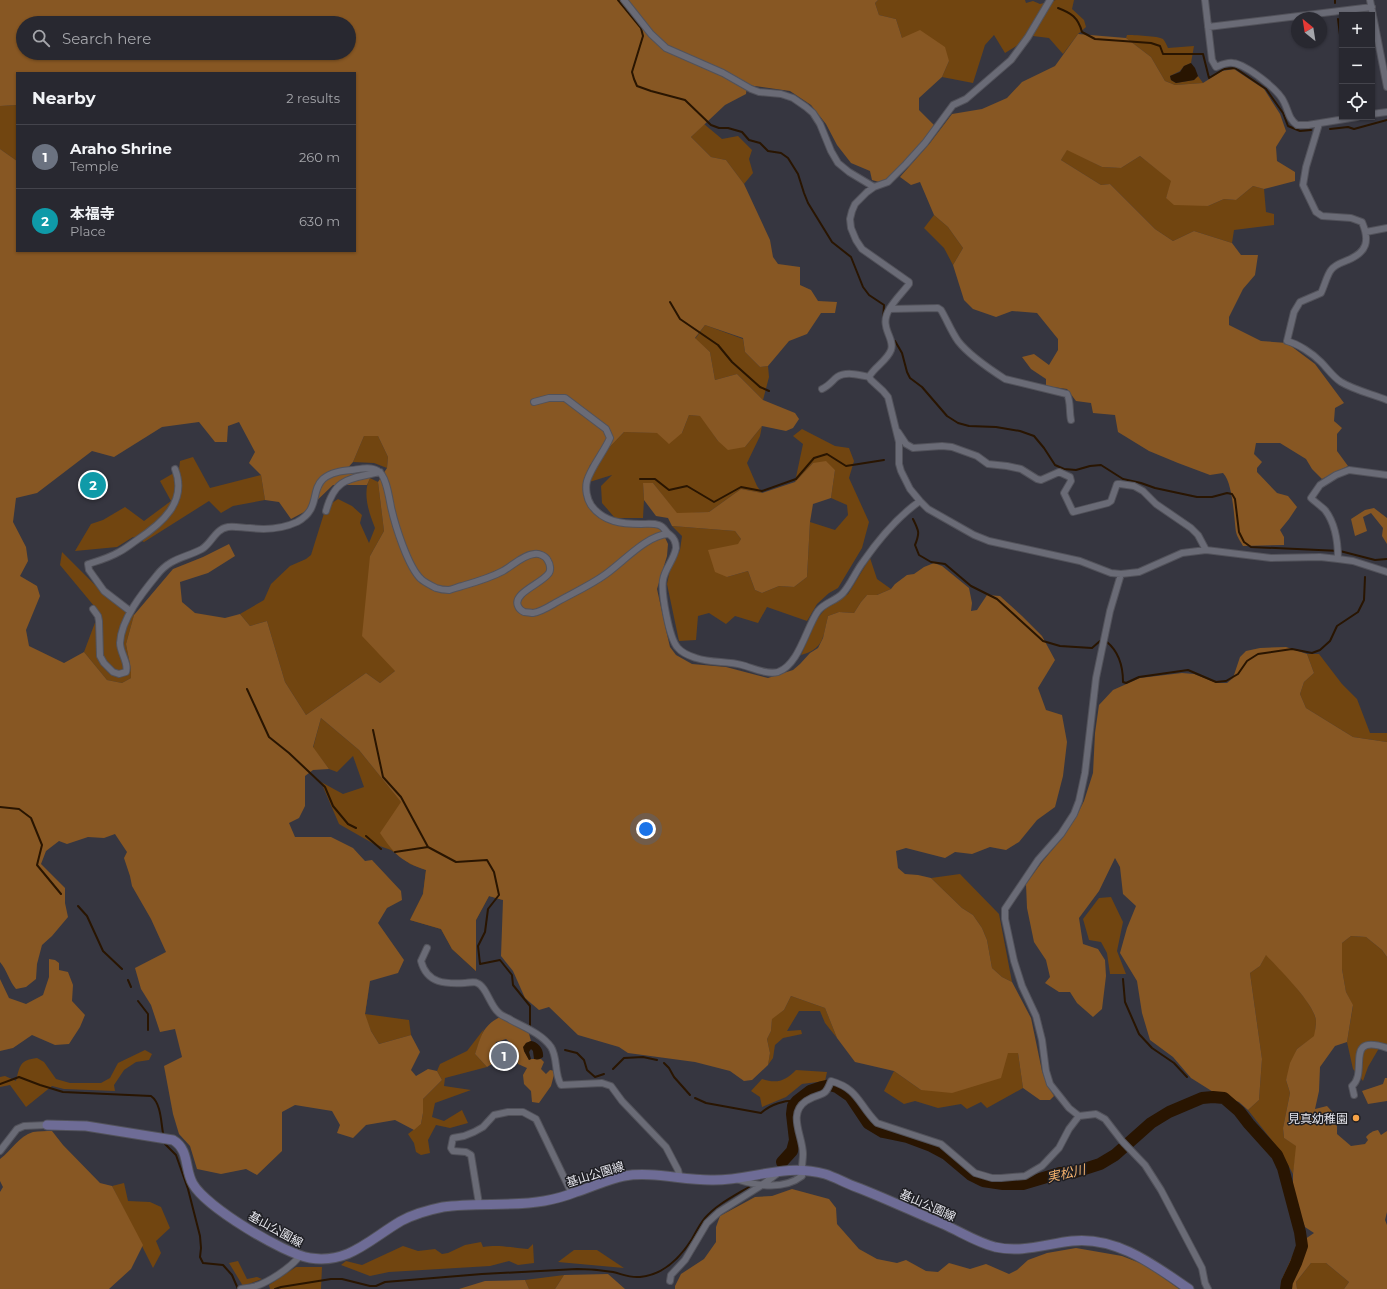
<!DOCTYPE html>
<meta charset="utf-8">
<style>
:root{--surface:#282830;--page:#34343c;--text:#f1f3f6;--muted:#a5a6ab;--line:#44444c;--accent:#d93025}
body{margin:0;font-family:Montserrat,"Noto Sans JP",sans-serif;background:var(--page);color:var(--text)}
.controls{position:absolute;right:12px;top:12px;display:grid;overflow:hidden;border-radius:0px;box-shadow:0 1px 3px #0004}
.controls button{width:36px;height:36px;display:grid;place-items:center;padding:0;border:0;border-bottom:1px solid var(--line);background:var(--surface);color:var(--text);font:20px sans-serif}
.compass{position:absolute;left:1291px;top:12px;width:36px;height:36px;border-radius:50%;background:var(--surface);box-shadow:0 1px 3px #0004;rotate:330deg}
.you{position:absolute;left:646px;top:829px;width:14px;height:14px;margin:-10px;border:3px solid #fff;border-radius:50%;background:#1a73e8;box-shadow:0 0 0 6px #1a73e833}
.badge{display:grid;place-items:center;width:26px;height:26px;border-radius:50%;background:var(--accent);color:#fff;font-size:13px;font-weight:700}
.pin{position:absolute;translate:-50% -50%;border:2px solid #fff;box-shadow:0 1px 4px #0006}
.list{margin:0;padding:0;list-style:none}
h2{display:flex;justify-content:space-between;align-items:center;height:52px;margin:0;padding:0 16px;font-size:17px}
h2 small{font-size:13px;font-weight:400;color:var(--muted)}
.list li{display:grid;grid-template-columns:26px 1fr auto;gap:12px;align-items:center;box-sizing:border-box;height:64px;padding:0 16px;border-top:1px solid var(--line)}
.list b{display:block;font-size:15px;white-space:nowrap}
.list p{margin:0;font-size:13px;white-space:nowrap;color:var(--muted)}
.list em{font-size:13px;font-style:normal;color:var(--muted)}
.icon{flex:none;width:22px;height:22px;fill:none;stroke:currentColor;stroke-width:2;stroke-linecap:round;stroke-linejoin:round}
.map{position:relative;flex:none;width:1387px;height:1289px;overflow:hidden}
.search{position:absolute;background:var(--surface);box-shadow:0 1px 3px #0004;left:16px;top:16px;width:340px;height:44px;display:flex;align-items:center;gap:10px;box-sizing:border-box;padding:0 14px;border-radius:22px;color:var(--muted);font-size:15px}
.panel{position:absolute;background:var(--surface);box-shadow:0 1px 3px #0004;left:16px;top:72px;width:340px;height:180px;border-radius:0px}
.map>svg:first-child{display:block}
</style>
<div class="map">
<svg width="1387" height="1289" viewBox="0 0 1387 1289">
<rect width="100%" height="100%" fill="#363640"/>
<path fill="#714510" d="M878,0H1025L1026,3L1033,1L1040,4L1056,0H1074L1072,9L1084,20L1086,27L1078,34L1063,54L1049,38L1033,36L1005,53L994,35L985,45L973,83L942,77L949,61L902,38L896,19L879,15L875,3Z
M1127,35C1134,35 1158,36 1163,39C1165,41 1167,46 1168,48L1194,46L1191,63L1184,66L1180,71L1170,76L1171,80L1176,83L1194,80L1198,76L1203,83L1175,85L1165,81L1151,57L1126,38Z
M17,105V161L0,149V106Z
M704,124L722,139L738,136L752,150L749,159L753,173L744,184L726,160L711,157L691,137Z
M1067,149L1102,167L1121,168L1140,156L1172,181L1166,198L1208,206L1224,199L1236,200L1253,186L1264,189L1266,212L1274,214V225L1234,230L1232,243L1194,231L1173,241L1155,229L1110,184L1101,185L1061,160Z
M934,215L948,227L963,248L953,265L944,248L924,228Z
M705,325L743,339L745,352L760,367L768,366L769,377L763,400L737,374L715,380L710,352L695,339Z
M689,415L701,416L718,441L745,447L762,426L760,436L747,463L757,486L762,493L741,489L709,512L677,514L653,483H643L644,500L643,518H615L602,503L601,486L612,475L583,484L590,465L604,453L624,432L682,433Z
M802,429L835,446L849,448L854,461L849,478L869,522L862,548L838,588L829,593L817,604L807,621L767,607L758,623L735,616L726,624L709,613L698,616L696,640L679,641L667,584L670,570L680,550L682,536L672,526L735,531L741,539L727,577L748,571L755,590L762,593L779,586L794,587L807,577L810,522L835,530L848,515L847,505L831,498L835,470L813,463L795,482L803,444L793,436Z
M364,436H378L388,457L387,468L374,463L353,462Z
M193,457L210,488L261,475L265,500L233,506L221,513L209,501L144,542L133,537L117,547L75,551L91,524L103,520L125,507L144,521L171,501L160,481L179,470L180,461Z
M370,478L378,482L384,531L370,556L395,671L380,683L366,673L306,715L285,682L267,621L250,626L240,614L264,600L271,584L290,566L306,559L311,555L326,507L338,499L352,506L362,515L360,523L369,543L375,528C369,513 362,493 370,478Z
M62,552L104,594L134,615L126,644L131,670V678L122,683L107,680L84,652L99,612L60,565Z
M870,558L877,579L891,589L877,595H867L861,602L854,613L839,612L828,616C823,637 824,649 801,655L817,619L826,608L848,594Z
M1307,654H1319L1342,684L1357,699L1370,733H1387V742L1353,737L1306,708L1300,694L1304,682L1314,673Z
M321,718L359,750L402,803L503,900L489,896L476,920V971L452,949L441,929L410,920L423,894L426,870L410,864L391,850L374,844L339,824L321,782L343,794L364,787L353,756L337,772L329,769L313,748Z
M960,874L999,914L1012,982L1002,977L992,968L987,940L982,928L973,915L962,908L931,878Z
M1111,897L1123,922L1117,951L1126,974H1110L1107,953L1101,942L1089,940L1083,919L1099,898Z
M1351,936L1366,937L1382,950L1387,957V1044L1382,1043L1368,1067L1363,1081L1353,1069L1347,1042L1353,1006L1346,992L1342,969V943Z
M1266,954C1278,967 1315,1004 1316,1021C1316,1026 1315,1031 1315,1036L1297,1049L1286,1080L1290,1093L1283,1128L1284,1138L1297,1146L1293,1174L1281,1152L1248,1110L1259,1100L1262,1059L1250,973L1260,966Z
M370,981L365,1014L409,1020L411,1035L379,1044L371,1031L364,1014Z
M791,996L825,1008L837,1038L825,1023L820,1011H799L787,1031L801,1030L802,1034L783,1038L775,1045L773,1058L768,1065L770,1053L767,1039L771,1031L772,1018L784,1010Z
M484,1029L475,1054L487,1067L445,1078L444,1086L471,1090L435,1103L432,1117L444,1121L462,1110L468,1123L450,1128L436,1125L428,1140L430,1153L421,1155L416,1152L414,1143L408,1134L421,1124L423,1113V1099L442,1080L437,1071L440,1064L467,1051Z
M145,1050L152,1054L149,1060L136,1062L124,1070L114,1085L115,1091L64,1089L52,1086L26,1107L10,1085L0,1087V1077L5,1076L16,1081C20,1065 20,1060 37,1058L44,1062L56,1079L70,1083H101L110,1078L118,1063Z
M1008,1053H1018L1023,1088L987,1108L981,1102L967,1109L961,1104L938,1108L915,1101L904,1104L884,1091L894,1071L921,1090Z
M796,1070L827,1072L825,1081L802,1084L786,1097L762,1107L760,1097L751,1091L762,1079C777,1084 785,1081 796,1070Z
M124,1183L128,1201L150,1202L161,1207L170,1228L156,1241L161,1253L153,1268L112,1186Z
M481,1242L483,1247C500,1244 511,1248 528,1249L533,1244L534,1263L518,1265L509,1261L490,1266L389,1272L370,1276L341,1265L346,1261L362,1265L403,1246L418,1251L435,1249L442,1254L448,1253L465,1245Z
M574,1250H597L624,1268L558,1262Z
M238,1261L247,1279L257,1277L262,1279L243,1286L229,1263Z
M1311,1263H1326L1349,1282L1344,1289H1297L1296,1282Z
M296,1267H322L321,1289H270L269,1285Z
M564,1275L555,1289H529L525,1280Z"/>
<path fill="#875723" fill-rule="evenodd" d="M0,0H878L875,3L879,15L896,19L902,38L920,30L945,47L949,61L942,77L919,98V110L934,125L918,147L889,179L879,182L872,180L870,171L851,163L837,145L826,124L811,105L790,91L747,85L746,94L725,105L691,137L711,157L726,160L744,184L770,240L773,257L778,264L800,267V285L811,290L818,301L837,302L835,313H821L807,334L789,341L768,366L760,367L745,352L743,338L705,325L695,338L710,352L715,380L737,374L763,400L795,413L799,419L793,428L786,431L762,426L745,447L728,450L718,441L700,416L689,415L682,433L669,444L657,433L624,432L604,453L590,465L583,484L585,500L596,514L614,524L655,527L661,529L668,544L667,556L657,589L666,630L670,647L676,655L692,664L726,667L768,678L793,670L800,664L810,653L818,648L823,638L828,616L839,612L854,613L861,602L867,595H877L891,589L895,584L907,575L914,574L924,567L934,563L942,566L969,588L972,603L971,611L977,610L987,595L1000,596L1022,616L1042,636L1055,660L1038,688L1046,710L1062,715L1067,742L1063,776L1055,807L1037,820L1019,842L1006,850L990,847L972,854L955,852L945,858L906,848L896,851L898,868L905,874L918,875L931,878L962,908L973,915L982,928L987,940L992,968L1002,977L1012,982L1031,1018L1042,1071L1047,1085L1054,1096L1050,1100H1040L1023,1088L1018,1053H1008L1001,1078L952,1093L921,1090L894,1071L855,1062L837,1038L825,1008L791,996L784,1010L772,1019L771,1031L767,1039L770,1053L768,1065L752,1080L744,1081L730,1071L695,1062L628,1053L619,1047L578,1035L549,1007L539,1010L525,998L513,971L501,956L503,900L489,896L476,920V971L452,949L441,929L410,920L423,894L426,870C402,862 394,854 380,833L401,802L359,750L321,718L313,747L329,769L313,770L305,776V806L299,818L289,823L295,837H331L353,848L365,861L372,860L401,891L402,900L387,908L378,923L404,960L398,973L370,981L365,1014L371,1031L379,1044L411,1035L420,1052L411,1070L416,1076L428,1069L437,1071L442,1080L423,1099V1113L421,1124L414,1130L395,1120L366,1125L353,1138L337,1133L340,1125L332,1111L295,1105L282,1112V1151L257,1175L246,1169L221,1174L197,1169L190,1146L179,1134L173,1114L164,1066L182,1057L175,1029L160,1032L151,1005L141,989L135,968L166,952L151,919L132,886L130,876L124,858L127,852L115,834L104,838L88,837L67,844L59,841L46,851L41,864L65,888V903L68,917L52,936L42,945L37,964L36,979L26,987L16,989C9,981 7,970 0,962V149L17,161V251H355V73H17V105L0,106ZM23,23H349V53H23ZM199,422L215,442H227L228,426L239,422L255,452L249,463L261,475L265,500L279,502L291,519L306,511L333,485H367L370,478L345,471L353,462L364,436H378L388,457L387,468L378,482L384,531L370,556L362,636L395,671L380,683L366,673L306,715L285,682L267,621L250,626L240,614L225,618L195,613L182,602L180,582L208,573L235,556L229,544L203,557L173,569L134,615L126,644L131,670V678L122,683L107,680L84,652L64,663L29,646L26,630L40,596L37,586L20,576L28,561L26,547L13,522L16,498L37,493L92,451L114,457L162,427Z
M1078,34L1126,38L1151,57L1165,81L1175,85L1203,83L1222,71L1234,69L1264,89L1280,114L1286,131L1276,147L1277,161L1295,172V181L1264,189L1253,186L1236,200L1224,199L1208,206L1174,205L1166,198L1171,181L1140,156L1121,168L1102,167L1067,150L1061,160L1101,185L1110,184L1155,229L1173,241L1194,231L1232,243L1241,255H1258L1255,275L1243,289L1229,317V325L1261,341L1287,343L1315,364L1344,403L1335,408L1334,421L1342,428L1337,434V451L1348,466L1322,479L1312,469L1306,459L1280,443H1256L1254,454L1262,462L1257,468V472L1277,493L1288,496L1297,507L1289,519L1280,530L1284,537V545L1243,546C1241,542 1237,537 1236,532C1234,518 1233,483 1223,473L1210,475L1178,463L1149,451L1118,432L1115,415L1093,413L1091,403L1076,401L1067,389L1046,386V379L1031,369L1022,357L1034,354L1049,365L1058,350V339L1037,313L1012,311L996,317L973,309L964,300L953,265L963,248L948,227L934,215L920,182L911,185L900,177L930,143L952,114L982,109L1007,98L1022,82L1055,66Z
M826,461L835,470L831,498L813,504L810,522L807,577L794,587L779,586L762,593L755,590L748,571L727,577L715,572L708,550L738,544L741,539L735,531L672,526L668,518L656,516L644,500L643,483H653L677,513L709,512L741,489L762,493L795,482L813,463Z
M1374,508L1387,518V544L1382,536L1383,528L1371,513L1363,517L1367,531L1355,536L1351,519L1365,510Z
M1286,647L1307,654L1314,673L1304,682L1300,694L1306,708L1353,737L1387,742V957L1382,950L1366,937L1351,936L1342,943V969L1346,992L1353,1005L1347,1042L1335,1046L1320,1067L1319,1091L1315,1109L1327,1106L1337,1117V1134L1351,1146L1365,1144L1368,1140L1366,1137C1370,1133 1372,1131 1378,1130L1381,1135L1387,1131V1212L1385,1220L1387,1225V1289H1344L1349,1282L1326,1263H1311L1296,1282L1297,1289H1281L1282,1279L1298,1244L1314,1233L1305,1227L1293,1194V1174L1296,1146L1284,1138L1283,1128L1290,1093L1286,1080L1290,1063L1297,1049L1314,1036C1315,1031 1316,1026 1316,1021C1315,1004 1278,968 1266,955L1260,966L1250,973L1262,1059L1259,1100L1248,1110L1239,1102L1218,1095L1191,1078L1173,1057L1150,1040L1142,1013L1137,981L1120,953L1127,928L1136,906L1123,894L1120,867L1115,858L1099,891L1079,918L1083,944L1098,949L1105,960L1106,976L1102,1009L1093,1017L1077,1003L1070,992H1059L1045,983L1050,977L1046,960L1034,942L1027,908L1026,884L1042,862L1064,836L1077,815L1084,801L1093,773L1095,733L1099,705L1113,690L1140,678L1182,673L1194,674L1217,683H1227L1233,678L1240,657L1246,651L1260,648Z
M49,959L55,960L59,963V970L68,972L73,985L72,1001L85,1015L80,1027L69,1044L55,1045L32,1035L13,1048L0,1051V979L9,998L26,1004L43,995L49,977Z
M500,1017L528,1030L531,1041L526,1043L524,1051L529,1060C532,1058 536,1060 541,1059L544,1062L541,1069L546,1074L550,1070L555,1071L551,1086L539,1103L532,1102L531,1091L524,1084L523,1075L527,1068L518,1064L512,1044L506,1039L496,1042L492,1050L498,1057L495,1062L487,1067L475,1054C481,1037 482,1026 500,1017Z
M1385,1078H1387V1101L1368,1104L1362,1091L1383,1084Z
M52,1131L63,1145L100,1183L112,1186L143,1245L131,1269L109,1289H0V1192L3,1187L0,1181V1159C11,1151 19,1136 33,1132C39,1131 46,1131 52,1131Z
M792,1189L829,1199L836,1208L837,1224L859,1249L877,1259L897,1263L906,1260L926,1271L938,1272L949,1263L970,1269L986,1264L1009,1274L1017,1270L1028,1260L1047,1253L1076,1248L1122,1256L1145,1265L1179,1289H675V1286L681,1274L704,1259L716,1242V1227L720,1216L755,1197L772,1196Z
M608,1274L625,1289H555L564,1275Z
M525,1280L529,1289H459L485,1281Z"/>
<path fill="#291501" d="M1191,63L1195,68L1198,76L1194,80L1176,83L1171,80L1170,76L1180,72L1184,66Z
M531,1041C538,1042 544,1049 543,1057C540,1059 538,1060 534,1059L533,1051L531,1049L529,1052L531,1059L529,1060L524,1051L523,1047L526,1043Z"/>
<g fill="none" stroke-linecap="round" stroke-linejoin="round">
<path stroke="#291501" stroke-width="2" d="M618,0L641,28L643,36L632,72L634,79L637,86L651,91L685,100L711,125L719,128H728L742,132L749,140L760,143L768,151L781,153L788,158L798,174L804,193L808,203L832,242L851,257L863,287L869,295L884,305L883,321
M1335,0V3
M1058,8C1071,13 1078,17 1082,32L1095,39L1151,43L1160,46L1163,54H1203L1209,78L1224,69L1235,68L1266,89L1283,113L1288,126L1300,131L1311,130
M1338,19L1342,51
M1330,129L1348,127L1354,129L1387,120
M670,302L680,319L718,345L732,362L760,387L769,391
M895,341L902,353L907,372L910,378L922,387L947,416L958,423L969,426L996,427L1020,431L1034,436L1044,448L1055,465L1064,469L1076,470L1090,466L1101,465L1123,479L1141,483L1155,488L1197,497H1212L1227,493L1232,494L1235,499L1239,532L1244,542L1251,547L1340,551L1375,560L1387,559
M640,479H655L669,490L687,486L714,502L741,487L762,491L796,479L814,458L827,454L846,466L884,460
M913,519C919,531 920,533 915,545L919,555L931,562L945,564L971,586L997,599L1043,641L1060,646L1092,648L1100,641
M1107,642C1119,652 1123,667 1123,682L1126,683L1139,677L1188,670L1216,682L1226,681L1238,674L1247,661L1258,654L1292,649L1312,653L1320,650L1330,641L1337,626L1358,612L1364,600L1365,577
M247,689L269,737L289,753L325,787L333,806L348,824L356,828
M373,730L383,777L401,797L428,847L456,862L487,860L494,872L499,895L488,909L485,932L478,946L480,964L500,960L512,975L513,985L530,1006V1027
M0,807L19,809L31,818L42,845L37,865L61,894
M366,836L381,849
M395,852L428,847
M78,906L87,916L103,951L122,969
M1123,979L1125,1002L1139,1034L1152,1048L1174,1063L1187,1077
M128,980L131,987
M138,1001L148,1014V1030
M565,1050L577,1053L584,1060L587,1070L595,1077L604,1074
M664,1063L669,1068L674,1077L690,1095
M613,1069L624,1058L643,1057L657,1060
M0,1084L19,1077L40,1085L63,1092L151,1096C161,1103 161,1122 163,1133
M695,1098L706,1103L761,1113C771,1104 785,1100 797,1101
M165,1144L176,1155L188,1189L200,1236L201,1248L200,1257L203,1263L223,1265L232,1275L238,1289
M275,1289L281,1287L331,1279H342L370,1286H376L385,1282L482,1274L577,1269C589,1269 601,1270 613,1272C622,1274 629,1278 640,1277C663,1275 680,1258 692,1239C696,1232 700,1224 705,1218C717,1204 736,1195 752,1185"/>
<path stroke="#291501" stroke-width="12" d="M782,1162L792,1151L795,1140L792,1114L793,1106L797,1101L810,1091L822,1087L830,1085L837,1087L850,1096L868,1123L883,1132L907,1137L931,1146L946,1154L971,1175L983,1181L1003,1184H1023L1060,1173H1072L1100,1164L1115,1155L1151,1123L1169,1112L1202,1098L1213,1097L1224,1098L1239,1111L1249,1124L1277,1155L1283,1168L1300,1232L1302,1246L1296,1263L1287,1282L1286,1289"/>
<defs>
<path id="street" d="M624,0L651,34L666,48L723,73L751,89L759,92L781,94L793,98L806,107L813,113L820,124L831,151L838,163L849,172L874,187
M1050,0L1028,37L1011,60L966,99L953,105L925,143L906,164L888,182L874,187L867,192L855,204L852,211L850,219L851,228L856,240L862,249L909,282V284C901,295 882,311 886,326C887,334 894,342 891,350C887,361 874,367 869,377L871,380L883,391L888,397L899,442V464L901,471L910,489L920,501L928,509L974,535L989,541L1080,561L1111,573L1121,574L1139,572L1182,553L1206,550L1271,558L1320,557L1338,559L1353,561L1387,572
M1205,0L1212,60L1216,67C1221,65 1227,62 1233,63C1247,65 1279,90 1284,102C1289,112 1288,118 1297,125H1308L1357,117
M1370,0L1387,87
M1208,27L1372,7
M1372,114L1387,112
M1319,124L1306,167L1303,185L1316,212L1322,216L1351,218L1362,222C1370,241 1367,252 1348,260C1343,262 1334,265 1331,270C1327,275 1324,287 1321,293L1300,302L1294,312L1287,341C1298,344 1312,353 1321,362C1327,368 1333,377 1341,382C1354,390 1372,394 1387,400
M1366,232L1387,228
M890,309L938,308L941,310C947,320 951,331 958,341C968,354 991,370 1005,379L1067,394C1071,402 1069,411 1071,420
M822,389C829,386 832,381 837,377C846,371 860,375 869,377
M534,402L549,398H565L606,429L610,438C604,452 591,467 587,481C585,489 587,499 591,505C603,522 622,524 641,524C647,524 653,523 659,525C665,527 665,532 670,535C674,538 676,543 676,548C674,560 665,568 663,580C661,592 669,639 678,648C683,654 690,656 696,658C711,663 727,661 742,665C753,668 767,675 778,672C799,665 806,628 818,611C825,602 836,601 843,593C851,584 856,571 863,562C879,539 897,517 920,501
M898,432L906,444L913,448L942,446L952,447L977,456L988,464L1007,466L1021,469L1037,479L1041,480L1059,472L1070,477L1071,481L1064,493L1073,512L1108,503L1111,501L1117,484H1120L1134,486L1143,491L1156,504L1191,528L1198,535L1206,550
M326,511C335,477 350,479 380,472
M1338,559C1338,543 1335,523 1325,510C1321,506 1315,502 1311,498L1320,485L1336,475L1349,470L1387,475
M1121,574L1110,611L1096,678L1085,773L1079,801L1074,814L1061,834L1038,860L1005,909V919L1014,961L1022,986L1036,1016L1042,1040L1046,1071L1050,1084L1069,1108L1079,1116L1096,1114L1105,1119L1122,1141L1145,1165L1161,1190L1202,1268L1205,1283L1208,1289
M93,609L98,616L99,621L100,656L104,663L113,672L119,674L126,672C129,663 120,653 120,643C121,619 143,592 157,575C170,558 185,558 202,549C212,543 215,529 228,527C235,526 243,528 250,528C266,530 282,529 297,522C321,509 310,491 323,479C331,472 342,471 352,470C360,469 370,466 378,471C386,475 389,497 391,507C395,525 408,567 421,579C424,582 432,586 436,588C439,589 446,590 449,590C453,589 458,587 462,586C476,582 490,578 503,571C512,566 523,555 534,554C539,553 546,556 548,561C550,564 551,570 549,573C543,583 512,593 518,606C519,609 522,611 524,612C525,612 532,613 533,613C541,612 550,606 557,602C573,593 591,585 606,574C623,562 647,535 668,534
M130,611L104,591L89,570L88,564C98,561 109,558 119,552C125,549 131,544 137,540C161,524 188,502 175,469
M427,948L421,961C427,984 446,984 465,983C469,983 474,981 477,983C486,986 490,1005 498,1012C501,1016 507,1017 511,1020C524,1027 542,1034 551,1047C558,1058 554,1073 561,1085L602,1083L611,1086L622,1101L666,1147L678,1170L680,1178
M1354,1095L1352,1086C1369,1072 1343,1033 1387,1048
M0,1151L17,1129L24,1126L47,1125
M739,1180C759,1186 784,1190 802,1176C801,1168 803,1161 803,1154C803,1136 787,1114 806,1101C821,1091 824,1100 831,1081C859,1089 858,1104 877,1123L941,1144L975,1173L992,1178H1001L1025,1176L1042,1166L1059,1148L1069,1129L1079,1116
M479,1204L471,1155L466,1152L453,1151L451,1148L453,1138L464,1136L474,1132L483,1127L494,1115L508,1112H523L536,1119L572,1194
M670,1281L671,1275L685,1260L707,1223L719,1212L762,1185L778,1173
M241,1289C245,1288 249,1288 253,1287C268,1283 290,1268 300,1256"/>
<path id="secondary" d="M47,1125L86,1126L173,1140C190,1150 184,1169 193,1184C206,1207 284,1254 310,1258C349,1264 370,1239 401,1221C414,1214 428,1210 443,1207C476,1202 511,1207 544,1201C555,1199 566,1196 576,1192C592,1187 608,1179 624,1176C654,1171 684,1181 714,1180C753,1180 784,1163 825,1174C835,1177 845,1183 856,1187C885,1198 914,1212 943,1224C961,1232 976,1242 995,1247C1021,1253 1046,1244 1072,1241C1117,1236 1155,1266 1189,1289"/>
</defs>
<use href="#street" stroke="#52525a" stroke-width="8"/>
<use href="#secondary" stroke="#52525a" stroke-width="11"/>
<use href="#street" stroke="#6a6b76" stroke-width="6"/>
<use href="#secondary" stroke="#6e6c96" stroke-width="9"/>
</g>
<circle fill="#f6a247" stroke="#1e1e23" stroke-width="1.5" cx="1356" cy="1118" r="4"/>
<g text-anchor="middle" dominant-baseline="central" stroke-width="3" stroke-linejoin="round" paint-order="stroke">
<g font-size="12" fill="#e6e6ed" stroke="#1e1e23" text-anchor="end">
<text x="1348" y="1118">見真幼稚園</text>
</g>
<g font-size="12" fill="#e6e6ed" stroke="#1e1e23">
<text transform="translate(595 1174) rotate(-17)">基山公園線</text>
<text transform="translate(928 1205) rotate(24)">基山公園線</text>
<text transform="translate(276 1229) rotate(29)">基山公園線</text>
</g>
<g font-size="13" font-style="italic" fill="#f4b16c" stroke="#1e1e23">
<text transform="translate(1066 1173) rotate(-13)">実松川</text>
</g>
</g>
</svg>
<div class="controls">
<button>+</button>
<button>−</button>
<button><svg class="icon" aria-label="locate" viewBox="0 0 24 24"><circle cx="12" cy="12" r="6"/><path d="M12 2v4M12 18v4M2 12h4M18 12h4"/></svg></button>
</div>
<svg class="compass" viewBox="-18 -18 36 36"><path d="M0-13l5 13h-10z" fill="#e53935"/><path d="M0 13l5-13h-10z" fill="#a5a6ab"/></svg>
<div class="you"></div>
<div class="pin badge" style="left:504px;top:1056px;background:#6b7280">1</div>
<div class="pin badge" style="left:93px;top:485px;background:#0f9aa8">2</div>
<div class="search"><svg class="icon" aria-label="search" viewBox="0 0 24 24"><circle cx="10" cy="10" r="6"/><path d="M15 15l6 6"/></svg>Search here</div>
<section class="panel">
<h2>Nearby<small>2 results</small></h2>
<ul class="list">
<li><span class="badge" style="background:#6b7280">1</span><div><b>Araho Shrine</b><p>Temple</p></div><em>260 m</em></li>
<li><span class="badge" style="background:#0f9aa8">2</span><div><b>本福寺</b><p>Place</p></div><em>630 m</em></li>
</ul>
</section>
</div>
